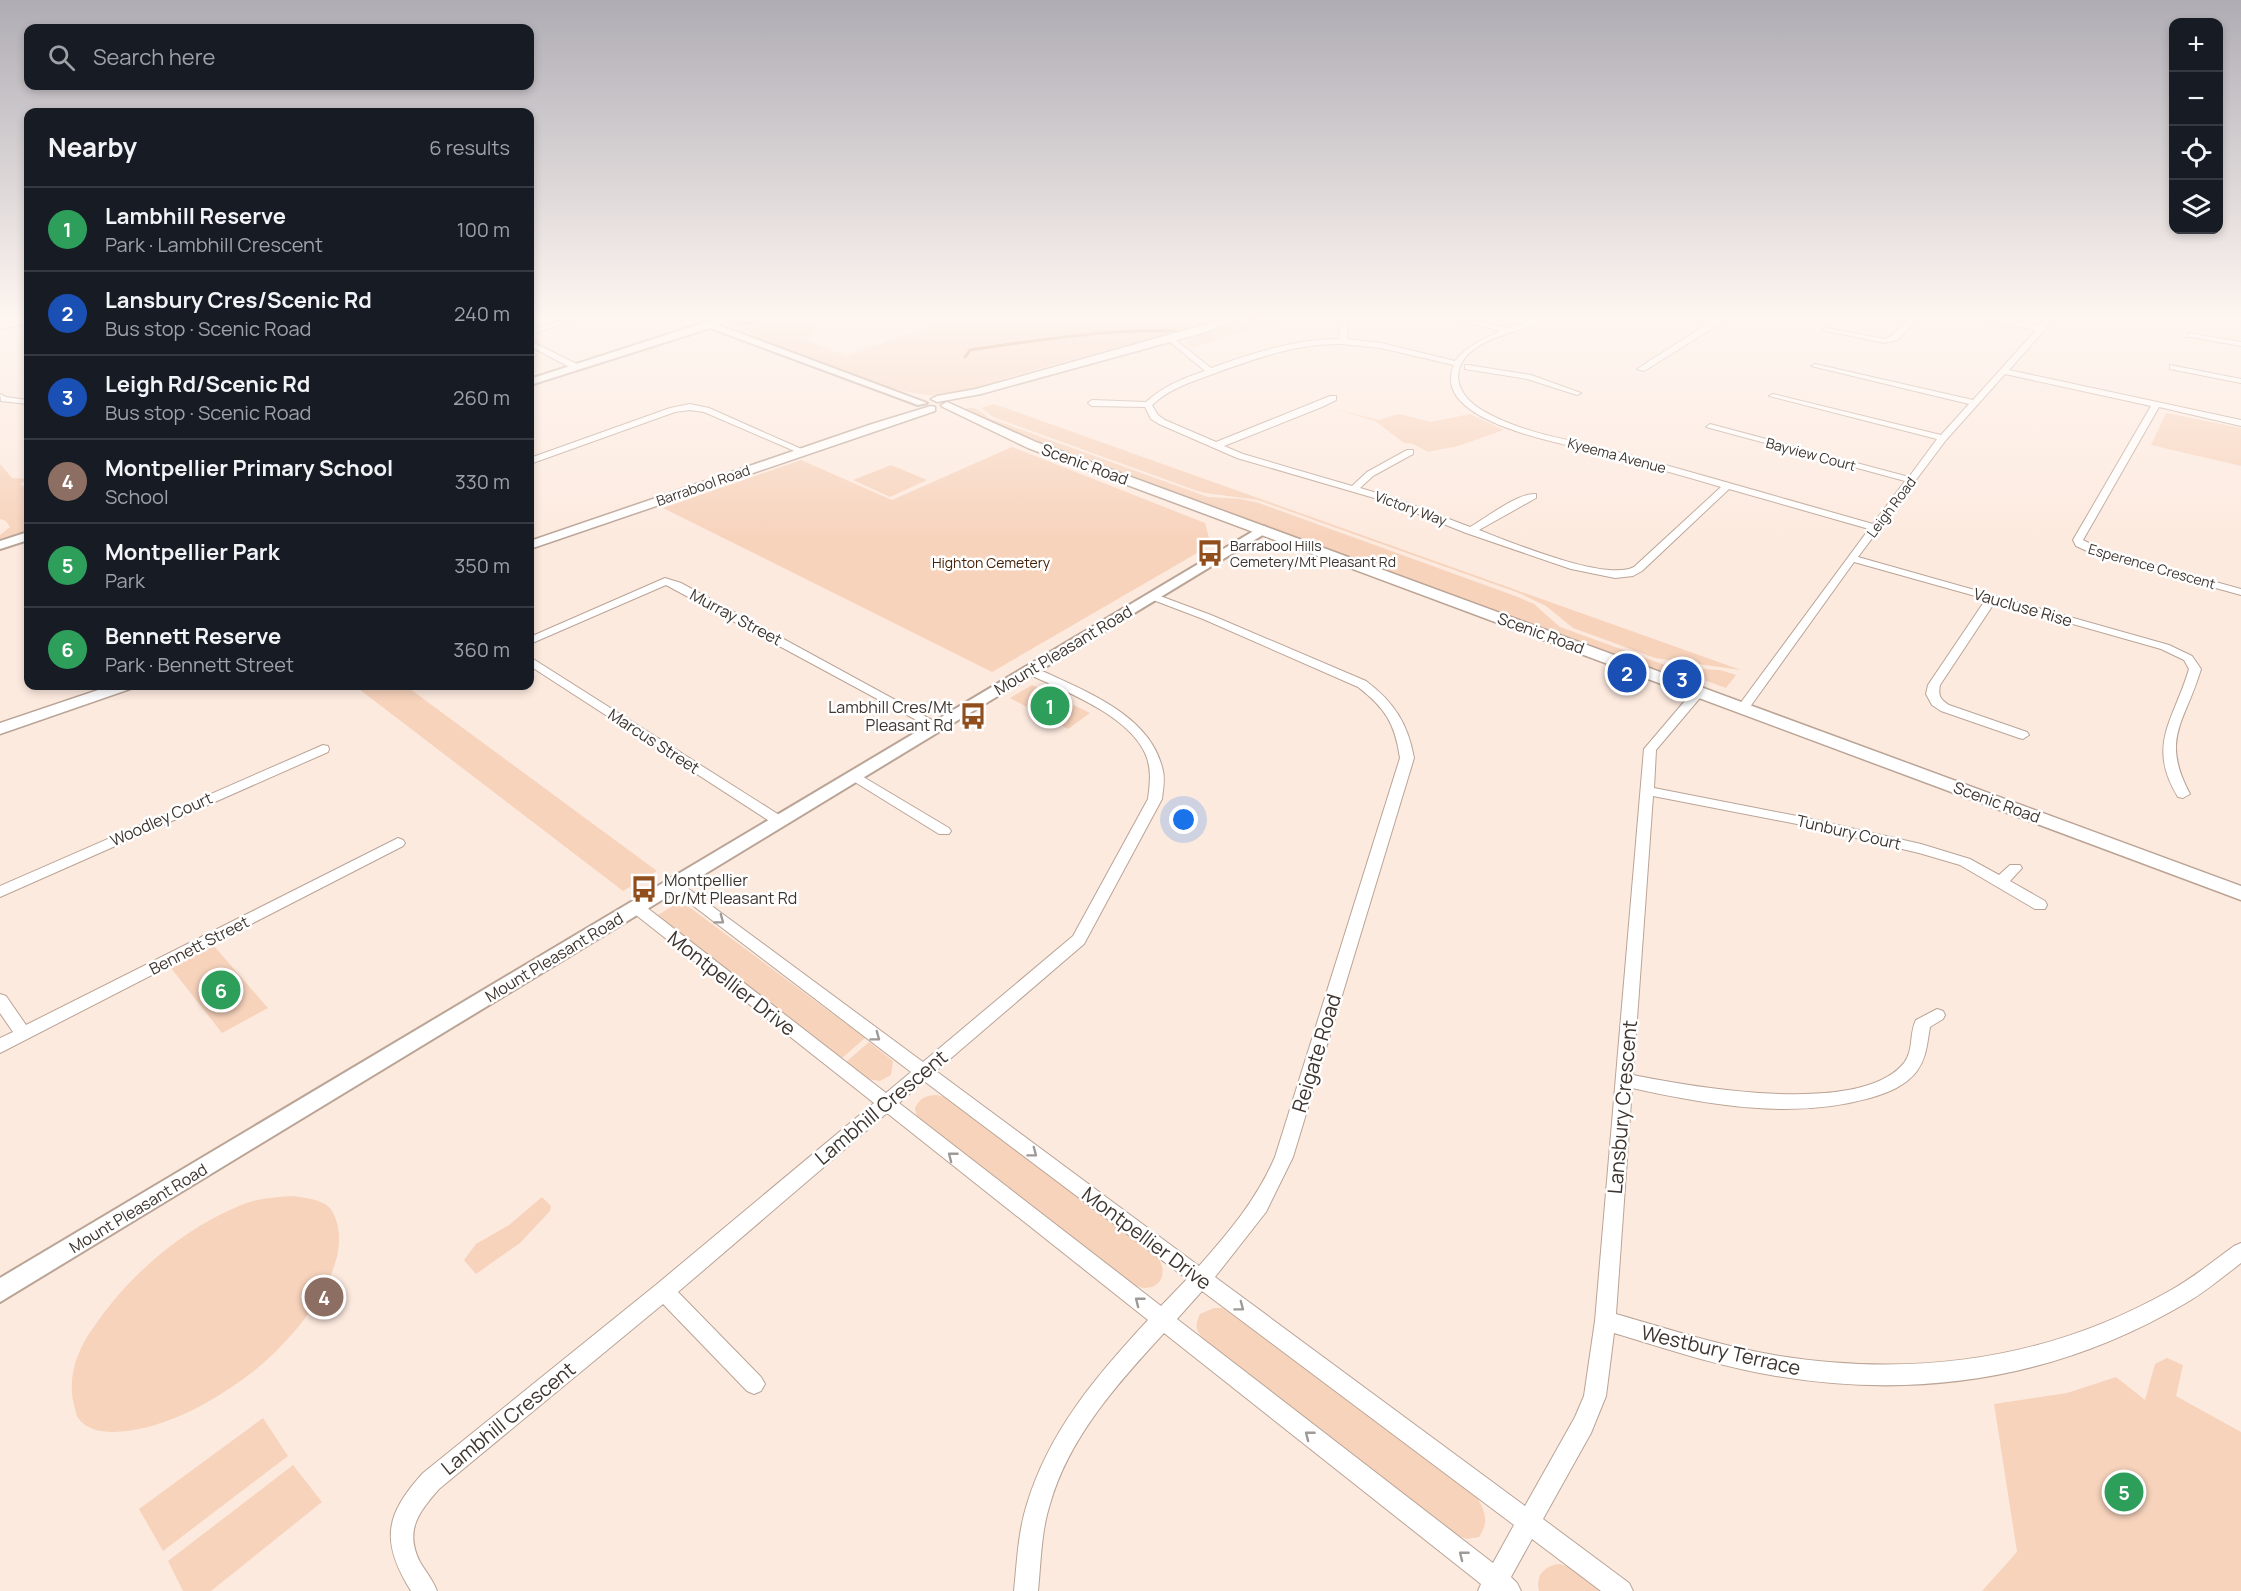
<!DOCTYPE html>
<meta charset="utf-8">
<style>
:root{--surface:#171b24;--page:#20242c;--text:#f1f3f6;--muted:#9ea1a6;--line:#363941;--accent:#d93025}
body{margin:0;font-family:Manrope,sans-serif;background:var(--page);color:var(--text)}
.controls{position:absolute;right:18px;top:18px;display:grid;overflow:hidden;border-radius:12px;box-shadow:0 3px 9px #0003}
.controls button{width:54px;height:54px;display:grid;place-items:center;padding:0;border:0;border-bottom:2px solid var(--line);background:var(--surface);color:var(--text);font:30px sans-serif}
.you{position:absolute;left:1184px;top:820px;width:21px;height:21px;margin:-15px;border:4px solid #fff;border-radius:50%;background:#1a73e8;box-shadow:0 0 0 9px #1a73e833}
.badge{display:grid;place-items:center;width:39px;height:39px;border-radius:50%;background:var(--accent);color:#fff;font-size:20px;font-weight:700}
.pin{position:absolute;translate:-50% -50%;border:3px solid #fff;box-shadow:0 2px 6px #0006}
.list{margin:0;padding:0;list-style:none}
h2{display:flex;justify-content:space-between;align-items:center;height:78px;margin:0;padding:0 24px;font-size:26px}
h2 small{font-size:20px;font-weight:400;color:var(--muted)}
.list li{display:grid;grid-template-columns:39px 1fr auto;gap:18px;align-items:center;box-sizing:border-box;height:84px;padding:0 24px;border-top:2px solid var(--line)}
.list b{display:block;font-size:22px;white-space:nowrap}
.list p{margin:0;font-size:20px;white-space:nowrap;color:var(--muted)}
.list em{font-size:20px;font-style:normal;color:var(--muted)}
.icon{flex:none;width:33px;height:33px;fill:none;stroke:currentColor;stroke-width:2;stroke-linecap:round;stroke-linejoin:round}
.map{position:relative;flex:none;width:2241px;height:1591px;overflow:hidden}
.search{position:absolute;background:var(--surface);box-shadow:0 3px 9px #0003;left:24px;top:24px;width:510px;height:66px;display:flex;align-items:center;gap:15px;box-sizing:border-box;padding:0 21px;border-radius:12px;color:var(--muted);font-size:22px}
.panel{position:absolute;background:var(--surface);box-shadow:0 3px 9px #0003;left:24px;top:108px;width:510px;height:582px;border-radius:12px}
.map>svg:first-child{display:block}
</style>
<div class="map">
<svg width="2241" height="1591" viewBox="0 0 2241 1591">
<rect width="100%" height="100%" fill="#fdeadf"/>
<path fill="#f7d3bc" d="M738,317H821L807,341L846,356L957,317H1063L1143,325L1196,317H1229C1158,338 1085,355 1013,376C989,383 962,399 935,396C862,389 791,349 726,324Z
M1252,317H1293L1195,346L1190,347L1185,341Z
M994,404L1741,670L1655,658L1573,628L1546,606L1519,593L1258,500L1205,493L1192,489L993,417L981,408Z
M1329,407L1378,420L1399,414L1431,422L1470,414L1504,430L1458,446L1428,452L1413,444L1404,443L1375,421Z
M968,408H975L989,418L1208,497L1241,499L1259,503L1518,597L1534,604L1560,627L1665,665L1680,667L1681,672L1672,669L1666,674L986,422L964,410Z
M2166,413L2241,428V466L2151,445Z
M1012,447L1205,523L1211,545L992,672L663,508L801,460L892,500Z
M0,464L12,478L28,479L20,484L28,490V530L0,539V535L10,527L6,521L0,519Z
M891,465L927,480L890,497L853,480Z
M1686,668L1720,670L1736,675L1726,688L1687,674Z
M1032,685L1090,713L1068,729L1010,698Z
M355,686H406L657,871L623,891Z
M681,901L865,1038L841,1059L656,916Z
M214,946L268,1008L222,1033L171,968Z
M869,1042L893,1061L891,1075L880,1081L867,1079L846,1062Z
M937,1095L944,1097L1158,1258C1172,1279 1152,1297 1131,1283L917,1118L915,1108C920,1098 926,1095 937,1095Z
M294,1196C305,1198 320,1199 329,1207C333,1211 337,1221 338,1227C348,1277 290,1342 254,1371C224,1394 191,1414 155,1425C134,1431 94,1440 78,1418C76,1415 75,1408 74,1405C67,1378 77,1350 93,1328C129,1275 181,1230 241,1205C258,1198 276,1197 294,1196Z
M542,1197L551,1206L550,1211L520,1243L476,1274L464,1260L476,1244L509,1225Z
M1214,1308H1222L1227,1311L1477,1498C1486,1512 1489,1523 1479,1537L1467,1539L1456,1535L1206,1341C1196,1332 1194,1326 1200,1314Z
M2167,1358L2183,1365L2176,1396L2241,1432V1591H1982L2017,1552L1994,1404L2067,1393L2116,1377L2145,1400L2155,1364Z
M263,1418L288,1456L163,1551L139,1509Z
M293,1465L322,1502L211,1591H183L168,1561Z
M1560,1564L1569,1567L1600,1591H1539C1535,1575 1545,1565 1560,1564Z"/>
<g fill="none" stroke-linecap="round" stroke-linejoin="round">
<path stroke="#c18156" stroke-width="3" d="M1248,320L1266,317
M736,324L759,321L760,317
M965,357L970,350C1038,340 1105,329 1174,331"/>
<defs>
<path id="minor" d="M575,317H585L530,334V330Z
M1457,317L1508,328L1539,317H1549C1525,333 1468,336 1459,370C1454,390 1472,405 1487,413C1527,435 1575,440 1618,452C1703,475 1788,500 1873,524L1905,481L1706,427L1710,424L1909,477L1937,439L1769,396L1773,394L1941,435L1969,404L1811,366L1815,364L1973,400L2036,330L1979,319L1976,317H1988L2039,326L2048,317H2056L2009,370L2241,420V426L2159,407L2083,540L2104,551L2241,589V595L2096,555L2076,546L2073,540L2151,406L2005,374L1946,440L1858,557L2169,645L2192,656L2201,669C2185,723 2160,738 2190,794L2183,798L2178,797C2146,745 2174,720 2189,669L2184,660L2161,649L1995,602L1940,685C1938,696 1940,699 1949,705L2027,732L2029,735L2023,739L2019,738L1941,711L1932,705L1926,694L1928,685L1986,599L1854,562L1747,711H1739L1737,708L1739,705L1869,529L1729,489L1642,571L1633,576L1615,578L1571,569L1466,533L1388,502L1237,458L1159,424L1151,419L1145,407L1092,406L1088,403L1092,400L1146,402C1162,387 1183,378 1205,371L1169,341V337H1172L1211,368C1252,353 1296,339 1339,339L1340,325L1344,323L1348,325L1347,339L1381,343L1455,361C1467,346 1484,338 1501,331L1457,320ZM1342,344L1381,348L1454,365C1428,423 1568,444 1601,453C1641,464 1681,475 1721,487L1634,567C1606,582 1510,542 1479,530L1536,498V494C1519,492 1486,518 1470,527L1394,498L1360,488L1373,476L1413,454V450H1407L1367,472L1352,486L1243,454L1224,446L1322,407L1336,400V396H1330L1216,442L1165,420L1158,415L1152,405C1169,389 1191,382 1213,374C1254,359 1297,343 1342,344Z
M1718,317H1726L1721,323L1644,371L1637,369Z
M1913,317H1921L1897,340L1885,343L1822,330L1826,328L1885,339L1891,336Z
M28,319V323L0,329V325Z
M2188,333L2241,342V346L2191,337H2188Z
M530,341L579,365L580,367L573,369L530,346Z
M1468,365L1531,375L1581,393L1577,395L1527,379L1465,369V365Z
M2170,365L2241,379V383L2170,369Z
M0,394L6,397L28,400V404L1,401Z
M690,404L709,408L806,451L799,453L704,412L690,410L675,412L530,464V458L670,408Z
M665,578L681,583L943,726L941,729H933L666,585L530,644V637Z
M1152,593L1211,615L1366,681C1394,702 1408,724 1414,758L1293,1157L1266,1212L1215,1277L1525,1506L1575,1417L1584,1396L1595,1321L1644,749L1695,689L1699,688L1705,692L1656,750L1654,788L1802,817L1921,844L1970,859L1999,875L2010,865H2020L2022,868L2010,881L2045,901L2047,905L2045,909H2035L1960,865L1919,853L1802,825L1653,796L1633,1075C1693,1087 1860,1117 1904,1063C1914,1050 1909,1033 1916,1020L1937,1009L1943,1011L1945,1015L1943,1019L1930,1027C1927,1043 1927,1057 1917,1071C1906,1086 1887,1093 1870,1098C1792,1120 1709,1105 1632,1088L1616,1314C1668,1329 1721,1346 1774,1355C1913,1378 2048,1360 2171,1290C2193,1278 2213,1261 2234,1246L2241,1243V1263C2223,1277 2205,1292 2186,1303C2059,1378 1920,1400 1776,1376C1721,1367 1667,1349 1614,1333L1606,1396L1591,1433L1543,1519L1629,1583L1633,1591H1601L1532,1539L1511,1577L1517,1583L1521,1591H1478L1481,1584L1164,1333C1118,1383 1069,1437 1050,1504C1041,1532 1041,1562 1038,1591H1014C1017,1562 1018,1532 1027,1504C1049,1431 1097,1375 1148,1320L887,1113L678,1292L761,1377L765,1384L761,1391L754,1394L747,1391L663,1304L439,1489C419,1512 404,1530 420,1562C426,1572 433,1580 437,1591H411C380,1541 385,1515 423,1473L657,1284L874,1103L631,911L629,907L631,903H641L886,1093L911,1072L666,885L668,881H678L923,1062L1073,936L1148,799C1150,783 1152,768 1145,753C1127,714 1062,690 1026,673L1024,670L1026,667H1034C1081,690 1151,713 1163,771C1165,780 1163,790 1162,799L1084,944L936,1071L1199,1266C1229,1232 1257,1199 1275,1157L1400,758C1395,723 1385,708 1358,687L1203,619L1148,598V594ZM924,1081L1187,1279L1161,1306L899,1103ZM1202,1291L1514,1525L1493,1563L1177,1319Z
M530,657L784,818L786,821L784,824H774L530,666Z
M323,745L328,746L329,749L328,752L0,897V886Z
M855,772L949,828L951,831L949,834H939L850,779L848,776L850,773Z
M398,838L403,840L405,843L403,846L0,1053V1038L13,1032L0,1013V994L6,996L26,1025Z"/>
<path id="tertiary" d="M722,317H733L718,325L927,403L918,405L710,328L530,385V379Z
M1262,526L1266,527V533L0,1302V1278Z
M28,532V540L0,549V541Z"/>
<path id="secondary" d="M1232,317H1246L1199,334L981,394L937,402L931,399L937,396L976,389Z
M947,402L1036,442L2241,886V900L1028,448L943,407L941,405Z
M931,406L935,407V411L530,549V541L872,424Z
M110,686H132L130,689L0,734V723Z"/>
</defs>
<use href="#minor" stroke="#baa496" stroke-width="2"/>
<use href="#tertiary" stroke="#baa496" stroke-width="4"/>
<use href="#secondary" stroke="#baa496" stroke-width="3"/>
<use href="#minor" fill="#fff" fill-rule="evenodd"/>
<use href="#tertiary" fill="#fff" fill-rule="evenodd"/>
<use href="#secondary" fill="#fff" fill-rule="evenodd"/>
</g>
<defs><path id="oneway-chevron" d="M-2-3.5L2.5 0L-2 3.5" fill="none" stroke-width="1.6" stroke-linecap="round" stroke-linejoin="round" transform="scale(1.5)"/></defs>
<g stroke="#9e9a97">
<use href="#oneway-chevron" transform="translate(720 920) rotate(37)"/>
<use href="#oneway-chevron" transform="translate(876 1037) rotate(37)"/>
<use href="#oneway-chevron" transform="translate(1033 1153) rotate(37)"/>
<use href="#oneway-chevron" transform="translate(952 1156) rotate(-142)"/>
<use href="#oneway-chevron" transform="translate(1139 1301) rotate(-142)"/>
<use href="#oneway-chevron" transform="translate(1240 1307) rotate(37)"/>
<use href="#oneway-chevron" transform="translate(1309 1435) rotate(-142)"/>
<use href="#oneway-chevron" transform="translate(1463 1555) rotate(-142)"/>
</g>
<linearGradient id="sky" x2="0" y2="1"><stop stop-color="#afacb4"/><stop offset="0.59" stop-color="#fef6f1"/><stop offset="1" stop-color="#fef6f1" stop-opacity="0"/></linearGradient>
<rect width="2241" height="539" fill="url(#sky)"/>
<defs>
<symbol id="bus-bare" viewBox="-9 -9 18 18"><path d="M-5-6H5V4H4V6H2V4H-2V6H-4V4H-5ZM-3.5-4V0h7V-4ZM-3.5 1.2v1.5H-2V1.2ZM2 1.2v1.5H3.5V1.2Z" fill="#904e1c" stroke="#fff" stroke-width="2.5" paint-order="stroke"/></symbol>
</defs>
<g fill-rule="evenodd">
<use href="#bus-bare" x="1191" y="534" width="38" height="38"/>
<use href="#bus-bare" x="954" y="697" width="38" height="38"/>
<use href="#bus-bare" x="625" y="870" width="38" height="38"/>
</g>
<g text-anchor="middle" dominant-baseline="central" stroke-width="5" stroke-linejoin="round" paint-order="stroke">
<g font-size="14" fill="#3e352f" stroke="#fff">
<text transform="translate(1811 454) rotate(15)">Bayview Court</text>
<text transform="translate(1617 455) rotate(15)">Kyeema Avenue</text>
<text transform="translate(703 485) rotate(-19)">Barrabool Road</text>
<text transform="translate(1891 507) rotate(-53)">Leigh Road</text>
<text transform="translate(1411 508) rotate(20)">Victory Way</text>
<text transform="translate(2152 566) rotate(16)">Esperence Crescent</text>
</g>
<g font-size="14" fill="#3e352f" stroke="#fff" text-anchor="start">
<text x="1230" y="545">Barrabool Hills<tspan x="1230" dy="16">Cemetery/Mt Pleasant Rd</tspan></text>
</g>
<g font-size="14" fill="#45230a" stroke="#fff">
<text x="991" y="562">Highton Cemetery</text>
</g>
<g font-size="16" fill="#3e352f" stroke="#fff">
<text transform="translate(1085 464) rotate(20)">Scenic Road</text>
<text transform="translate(2023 607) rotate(16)">Vaucluse Rise</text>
<text transform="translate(736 617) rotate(28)">Murray Street</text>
<text transform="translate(1541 633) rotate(20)">Scenic Road</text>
<text transform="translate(1063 650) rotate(-31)">Mount Pleasant Road</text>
<text transform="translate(654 741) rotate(33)">Marcus Street</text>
<text transform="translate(1997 802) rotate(20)">Scenic Road</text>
<text transform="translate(161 819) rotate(-24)">Woodley Court</text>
<text transform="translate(1849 832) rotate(13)">Tunbury Court</text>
<text transform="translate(199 945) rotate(-27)">Bennett Street</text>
<text transform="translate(554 957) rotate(-31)">Mount Pleasant Road</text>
<text transform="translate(138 1208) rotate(-31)">Mount Pleasant Road</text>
</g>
<g font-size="16" fill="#3e352f" stroke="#fff" text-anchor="end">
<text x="953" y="707">Lambhill Cres/Mt<tspan x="953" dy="18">Pleasant Rd</tspan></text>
<text x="664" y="880" text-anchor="start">Montpellier<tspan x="664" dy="18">Dr/Mt Pleasant Rd</tspan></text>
</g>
<g font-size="20" fill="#3e352f" stroke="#fff">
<text transform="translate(732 983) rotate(38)">Montpellier Drive</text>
<text transform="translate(1316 1053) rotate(-73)">Reigate Road</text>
<text transform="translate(881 1107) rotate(-40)">Lambhill Crescent</text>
<text transform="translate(1622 1107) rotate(-85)">Lansbury Crescent</text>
<text transform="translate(1147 1238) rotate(37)">Montpellier Drive</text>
<text transform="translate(1721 1350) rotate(13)">Westbury Terrace</text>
<text transform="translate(508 1418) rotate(-39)">Lambhill Crescent</text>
</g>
</g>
</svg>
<div class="controls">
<button>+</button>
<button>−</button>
<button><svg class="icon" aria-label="locate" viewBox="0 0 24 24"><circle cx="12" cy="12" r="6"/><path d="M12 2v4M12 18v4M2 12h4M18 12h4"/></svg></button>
<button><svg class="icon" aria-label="layers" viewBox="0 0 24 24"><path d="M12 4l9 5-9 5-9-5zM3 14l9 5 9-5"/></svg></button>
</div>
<div class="you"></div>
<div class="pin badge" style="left:1050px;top:706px;background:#2e9e5b">1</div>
<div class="pin badge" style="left:1627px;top:673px;background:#1a4fb4">2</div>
<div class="pin badge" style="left:1682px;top:679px;background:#1a4fb4">3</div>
<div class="pin badge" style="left:324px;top:1297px;background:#8d6e63">4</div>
<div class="pin badge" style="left:2124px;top:1492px;background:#2e9e5b">5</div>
<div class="pin badge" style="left:221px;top:990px;background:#2e9e5b">6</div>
<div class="search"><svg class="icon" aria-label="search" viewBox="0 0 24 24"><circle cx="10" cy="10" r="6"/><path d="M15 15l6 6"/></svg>Search here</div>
<section class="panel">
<h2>Nearby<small>6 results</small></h2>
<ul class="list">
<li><span class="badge" style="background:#2e9e5b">1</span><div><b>Lambhill Reserve</b><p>Park · Lambhill Crescent</p></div><em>100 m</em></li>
<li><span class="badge" style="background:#1a4fb4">2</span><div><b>Lansbury Cres/Scenic Rd</b><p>Bus stop · Scenic Road</p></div><em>240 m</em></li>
<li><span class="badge" style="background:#1a4fb4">3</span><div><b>Leigh Rd/Scenic Rd</b><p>Bus stop · Scenic Road</p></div><em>260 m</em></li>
<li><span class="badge" style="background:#8d6e63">4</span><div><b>Montpellier Primary School</b><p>School</p></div><em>330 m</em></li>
<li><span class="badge" style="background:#2e9e5b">5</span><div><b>Montpellier Park</b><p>Park</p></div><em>350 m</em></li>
<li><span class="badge" style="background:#2e9e5b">6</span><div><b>Bennett Reserve</b><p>Park · Bennett Street</p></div><em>360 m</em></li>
</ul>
</section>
</div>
